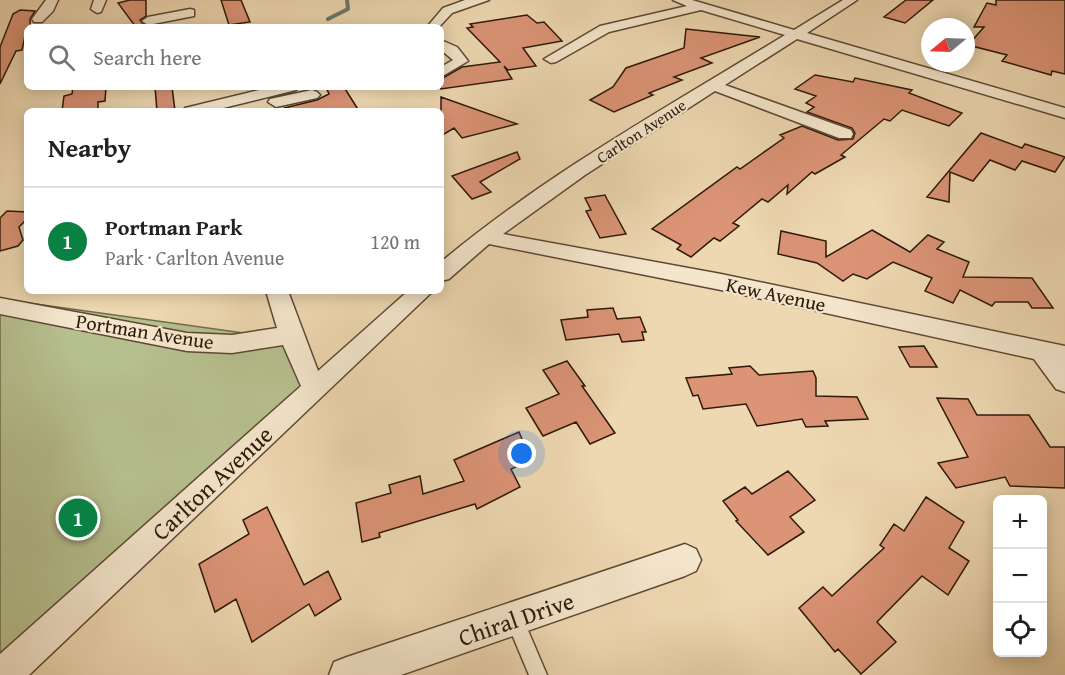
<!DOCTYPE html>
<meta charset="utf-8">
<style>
:root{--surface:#fff;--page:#f2f2f2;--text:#202124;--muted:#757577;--line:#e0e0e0;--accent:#0b8043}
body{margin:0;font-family:"Gentium Book Plus",serif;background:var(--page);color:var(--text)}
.controls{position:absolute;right:18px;bottom:18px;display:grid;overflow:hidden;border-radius:9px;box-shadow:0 3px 15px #0003}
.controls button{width:54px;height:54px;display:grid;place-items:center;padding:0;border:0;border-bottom:2px solid var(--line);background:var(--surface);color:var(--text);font:30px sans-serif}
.compass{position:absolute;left:921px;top:18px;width:54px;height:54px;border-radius:50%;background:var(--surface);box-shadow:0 3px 15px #0003;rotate:251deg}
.you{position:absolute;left:522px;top:454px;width:21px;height:21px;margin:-15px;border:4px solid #fff;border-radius:50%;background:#1a73e8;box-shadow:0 0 0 9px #1a73e833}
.badge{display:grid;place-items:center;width:39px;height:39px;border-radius:50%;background:var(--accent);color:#fff;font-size:20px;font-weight:700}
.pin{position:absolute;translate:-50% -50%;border:3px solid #fff;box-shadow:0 2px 6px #0006}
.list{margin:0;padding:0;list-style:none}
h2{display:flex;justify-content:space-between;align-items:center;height:78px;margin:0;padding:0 24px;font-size:26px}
h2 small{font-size:20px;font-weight:400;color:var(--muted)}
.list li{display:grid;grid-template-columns:39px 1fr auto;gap:18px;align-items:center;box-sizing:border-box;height:108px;padding:0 24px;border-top:2px solid var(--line)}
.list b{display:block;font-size:22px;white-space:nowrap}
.list p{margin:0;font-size:20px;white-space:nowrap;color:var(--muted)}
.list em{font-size:20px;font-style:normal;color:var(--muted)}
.icon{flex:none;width:33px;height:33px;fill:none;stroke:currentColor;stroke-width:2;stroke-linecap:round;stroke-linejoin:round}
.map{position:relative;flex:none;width:1065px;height:675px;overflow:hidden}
.search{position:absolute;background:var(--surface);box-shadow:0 3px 15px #0003;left:24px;top:24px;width:420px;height:66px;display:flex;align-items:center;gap:15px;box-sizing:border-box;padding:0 21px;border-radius:9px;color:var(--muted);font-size:22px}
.panel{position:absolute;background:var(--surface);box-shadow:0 3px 15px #0003;left:24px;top:108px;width:420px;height:186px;border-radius:9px}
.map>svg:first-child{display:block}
</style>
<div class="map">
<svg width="1065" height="675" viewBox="0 0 1065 675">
<rect width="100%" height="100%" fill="#eed8b1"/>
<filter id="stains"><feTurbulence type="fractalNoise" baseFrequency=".00333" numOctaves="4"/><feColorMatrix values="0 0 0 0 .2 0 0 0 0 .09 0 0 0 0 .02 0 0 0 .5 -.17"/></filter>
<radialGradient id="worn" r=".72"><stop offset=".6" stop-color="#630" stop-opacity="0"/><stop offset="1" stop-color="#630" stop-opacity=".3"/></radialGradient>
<path fill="#b6bf8e" stroke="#726c4c" stroke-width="1.5" d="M0,299L279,338L310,380L0,656Z"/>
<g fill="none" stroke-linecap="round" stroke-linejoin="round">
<path stroke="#6e796d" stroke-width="4" d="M328,19L348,9L347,0"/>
</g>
<path fill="#db9476" stroke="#2e1809" stroke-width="1.5" d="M130,0H146V16L140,20L143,24L135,26L118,3Z
M221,0H241L250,22L229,25Z
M906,0H933L905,23L884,17Z
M996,0H1065V74L1052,71L1051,75L1002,61L1007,55L968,45L984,27H974L987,3L996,5Z
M20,10L35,11L30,19V27H27L22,50L16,51L0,84V47L13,14Z
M527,15L537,23L544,22L562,41L523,48L536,66L508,70L504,66L512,79L441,89V79L462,67L500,62L467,28L473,27L470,24Z
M686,29L760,37L701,58L712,63L674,77L682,80L649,93L653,95L614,112L590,100L613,87L626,68L684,48Z
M815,75L853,82L855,78L912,90L909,93L962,113L949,126L902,110L890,121L884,119L841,155L845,157L815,174L812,172L787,194L788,185L768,202L762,199L733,223L739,226L720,241L714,238L691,257L677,249L681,245L652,229L737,167L740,169L784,138L780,135L802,126L838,140L853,139L855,133L852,128L807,112L814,107L806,103L816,96L795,89Z
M73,87H106L105,101L98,102V111H62L64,96L72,94Z
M155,87H172L175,111H157Z
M326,87H344L359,111H284V108L317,100L329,94Z
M441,97L517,124L462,138L454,128L441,136Z
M981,133L1022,148L1025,144L1065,157L1055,172L1022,161L1015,170L990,160L973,181L950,172L949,202L927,197Z
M517,152L520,159L480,182L491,192L472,199L452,176Z
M605,195L607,199L626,234L600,238L586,211L591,210L585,198Z
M7,211L27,212V219L19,227L23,240L18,246L0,251V218Z
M872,230L910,252L928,235L944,242L937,249L969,262L963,277L1032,278L1053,308H1032L1028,302H995L992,306L960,290L953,303L925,291L932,278L893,262L867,279L853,274L843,281L817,263L778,254L781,231L826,241V257Z
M613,308L617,319L640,317L646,332H642L644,340L622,342L619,334L566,340L561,320L588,317L587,310Z
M924,346L937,367H910L899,347Z
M567,361L585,386H582L615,433L590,444L576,422L543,436L526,408L559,394L543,370Z
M750,366L759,375L813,371L816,378V396L857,397L868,419L825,421L828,426L806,427L802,419L757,426L746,404L703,409L698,395L693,396L686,378L732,374L729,368Z
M937,398L968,399L977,415H1029L1050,447H1065V488L1010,486L1005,477L956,488L938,463L968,457Z
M519,432L531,460L511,469L520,487L477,509L475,504L379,533L380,537L362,542L356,503L391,493L389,485L420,476L423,494L464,481L454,460Z
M788,471L815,500L790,517L804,532L768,555L736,521L738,520L723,501L745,487L752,494Z
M926,497L964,522L949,548L969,561L948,595L922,576L877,622L896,642L861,674L838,649L835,652L799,608L823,587L832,596L884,548L880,545L894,524L904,531Z
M267,507L304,585L328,571L341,599L315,616L309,604L252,642L236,599L215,612L199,564L249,534L243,520Z"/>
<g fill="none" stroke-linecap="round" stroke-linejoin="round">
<defs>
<path id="lane" d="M515,611L521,614L547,675H529L506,620L509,614Z"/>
<path id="street" d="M46,0H58L53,11L42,22H34L32,19Z
M94,0H106L101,12L97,13L91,9Z
M465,0H489L452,13L439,27H427L443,8Z
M673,0H692L794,30L843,0H857L807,33L1065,108V118L797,39L725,85L851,130L853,134L851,138H839L715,91L585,175L503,234L721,274L1065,346V392L1056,389L1034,359L721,290L489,244L449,279L441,281V262C546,174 669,106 785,35L701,10L609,32L556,62L551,63L544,59L600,26L687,6Z
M190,9L194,10V16L148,25L142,21L148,17Z
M441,40L457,47L468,61L441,77V67L453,60L441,50Z
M272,87H299L296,90L211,111H183L185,108Z
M312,90L317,92L320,95L317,98L276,107L268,102L270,99Z
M266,291H288L318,371L408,291H433L29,675H0V654L301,386L283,345L232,353L187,351L0,314V298L187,333L232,335L277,328Z
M685,544L696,549L701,560L696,571L685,576L401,675H329L334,662L347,657Z"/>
</defs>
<use href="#lane" stroke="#5e4833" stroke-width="3"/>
<use href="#street" stroke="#5e4833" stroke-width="3"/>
<use href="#lane" fill="#f4e6cc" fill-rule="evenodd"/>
<use href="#street" fill="#f4e6cc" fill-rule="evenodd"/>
</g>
<g text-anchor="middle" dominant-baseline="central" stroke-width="4.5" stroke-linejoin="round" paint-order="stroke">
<g font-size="16" fill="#2e1809" stroke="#f4e6cc">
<text transform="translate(641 131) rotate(-33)">Carlton Avenue</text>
</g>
<g font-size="20" fill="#2e1809" stroke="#f4e6cc">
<text transform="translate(776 294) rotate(12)">Kew Avenue</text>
<text transform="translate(145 331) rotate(9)">Portman Avenue</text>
</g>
<g font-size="24" fill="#2e1809" stroke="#f4e6cc">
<text transform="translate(212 483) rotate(-43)">Carlton Avenue</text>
<text transform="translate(516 619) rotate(-19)">Chiral Drive</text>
</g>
</g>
<rect width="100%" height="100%" filter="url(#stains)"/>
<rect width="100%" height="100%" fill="url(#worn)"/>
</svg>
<div class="controls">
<button>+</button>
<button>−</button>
<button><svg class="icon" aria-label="locate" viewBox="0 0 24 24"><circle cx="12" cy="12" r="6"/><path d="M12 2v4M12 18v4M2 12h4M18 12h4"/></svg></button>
</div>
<svg class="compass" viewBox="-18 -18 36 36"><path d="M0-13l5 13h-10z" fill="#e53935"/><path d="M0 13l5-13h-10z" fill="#757577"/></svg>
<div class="you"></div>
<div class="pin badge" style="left:78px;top:518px">1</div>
<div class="search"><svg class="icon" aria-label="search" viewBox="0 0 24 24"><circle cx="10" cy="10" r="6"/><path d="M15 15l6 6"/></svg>Search here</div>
<section class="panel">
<h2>Nearby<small></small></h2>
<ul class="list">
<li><span class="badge">1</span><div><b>Portman Park</b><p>Park · Carlton Avenue</p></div><em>120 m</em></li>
</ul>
</section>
</div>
